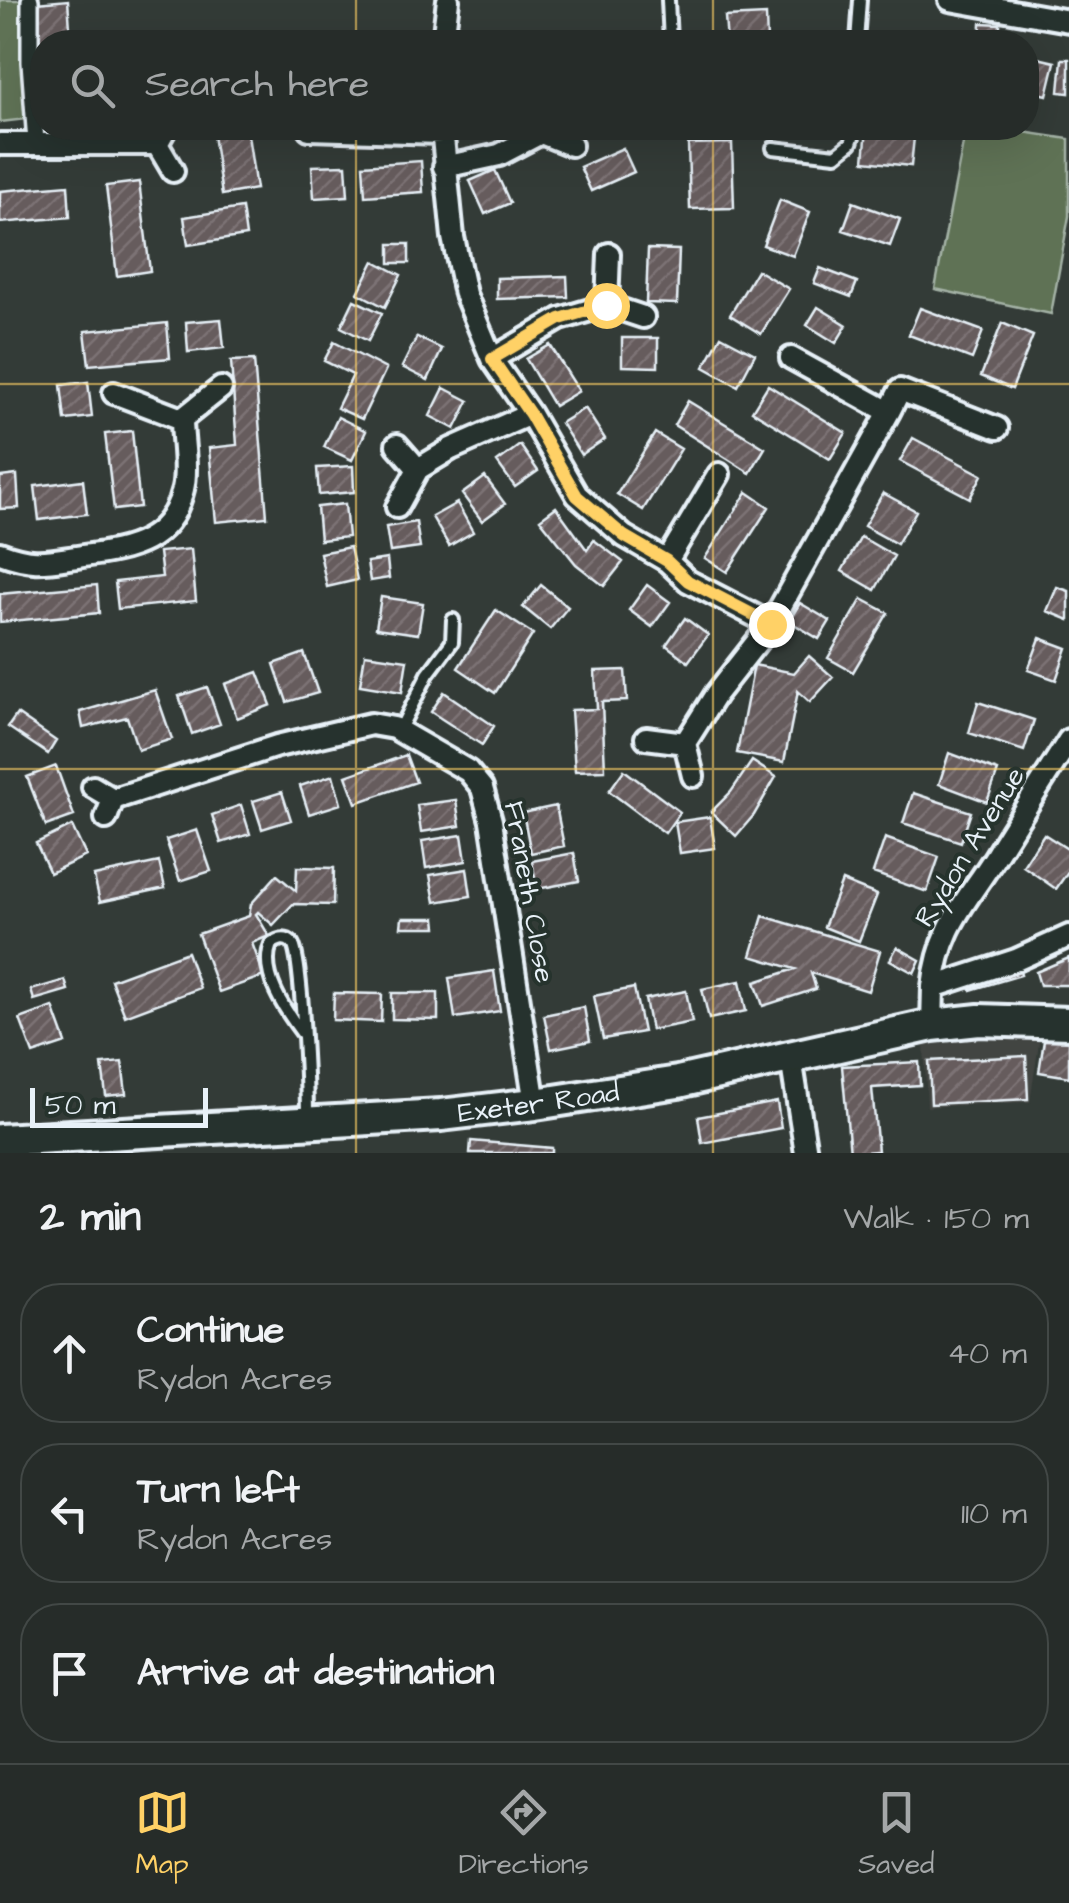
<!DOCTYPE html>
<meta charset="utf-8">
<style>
:root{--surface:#262c29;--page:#323835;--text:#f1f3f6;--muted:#a4a7a8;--line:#424846;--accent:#ffd166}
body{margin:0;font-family:"Architects Daughter",sans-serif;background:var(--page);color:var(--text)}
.scale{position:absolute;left:30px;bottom:25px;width:178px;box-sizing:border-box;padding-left:10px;border:5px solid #e8f1f8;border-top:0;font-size:28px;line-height:35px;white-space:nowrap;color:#e8f1f8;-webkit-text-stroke:8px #26332d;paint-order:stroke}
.stop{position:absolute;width:30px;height:30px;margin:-22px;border:8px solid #ffd166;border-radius:50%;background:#fff}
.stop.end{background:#ffd166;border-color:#fff;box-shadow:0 2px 10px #0008}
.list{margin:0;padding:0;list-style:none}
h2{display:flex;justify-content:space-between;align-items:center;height:130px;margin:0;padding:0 40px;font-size:42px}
h2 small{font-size:32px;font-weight:400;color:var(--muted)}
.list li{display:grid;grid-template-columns:65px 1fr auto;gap:30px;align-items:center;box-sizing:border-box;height:140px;margin:0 20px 20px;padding:0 20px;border:2px solid var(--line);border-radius:40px}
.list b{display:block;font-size:38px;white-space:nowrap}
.list p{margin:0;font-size:32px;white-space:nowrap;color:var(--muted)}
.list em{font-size:32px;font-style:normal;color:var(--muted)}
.icon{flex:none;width:55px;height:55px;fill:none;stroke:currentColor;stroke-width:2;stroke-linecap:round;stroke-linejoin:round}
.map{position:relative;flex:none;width:1069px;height:1153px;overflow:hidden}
.search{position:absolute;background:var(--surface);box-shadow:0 10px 40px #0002;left:30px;right:30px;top:30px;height:110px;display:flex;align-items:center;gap:25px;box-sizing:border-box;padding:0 35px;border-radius:40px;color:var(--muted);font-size:38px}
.sheet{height:610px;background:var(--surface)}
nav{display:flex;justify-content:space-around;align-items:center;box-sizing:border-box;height:140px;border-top:2px solid var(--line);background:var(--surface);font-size:28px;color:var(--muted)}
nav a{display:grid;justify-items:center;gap:5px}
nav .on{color:var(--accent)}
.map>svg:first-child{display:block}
</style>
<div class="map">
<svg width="1069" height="1153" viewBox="0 0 1069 1153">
<defs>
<pattern id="building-hatch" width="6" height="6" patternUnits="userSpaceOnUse" patternTransform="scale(2.5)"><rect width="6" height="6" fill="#665b5d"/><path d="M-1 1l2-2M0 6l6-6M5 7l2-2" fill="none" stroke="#7c7375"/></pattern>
</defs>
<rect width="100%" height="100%" fill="#333b37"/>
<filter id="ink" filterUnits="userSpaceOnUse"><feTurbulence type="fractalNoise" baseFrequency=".01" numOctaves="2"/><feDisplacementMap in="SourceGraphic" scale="20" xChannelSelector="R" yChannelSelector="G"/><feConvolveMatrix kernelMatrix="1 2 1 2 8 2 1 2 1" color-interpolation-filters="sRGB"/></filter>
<g filter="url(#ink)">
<path fill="#424542" d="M1041,1030L1030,1102L927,1107L924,1044Z"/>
<path fill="#5f7255" stroke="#a4b2a6" stroke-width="2.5" d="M0,0H23L27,119L0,122Z
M966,128H996L1069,139V216L1051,314L935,289Z"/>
<path fill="url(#building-hatch)" stroke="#e8f1f8" stroke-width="2.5" d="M68,0L71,42H42V73L37,3Z
M766,15L767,42H727L725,17Z
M981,23L1000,24L999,42H980Z
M219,37L220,42H179Z
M1029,56L1055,62L1047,95L1026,90Z
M1062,59H1069V93L1059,92Z
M212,128H247L256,189L222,195Z
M462,128H508V134L462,133Z
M867,128H915L911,166L864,161Z
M732,143L734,208L690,209L688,144Z
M623,148L634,172L591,191L580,167Z
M421,161L423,192L365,196L363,165Z
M346,165L348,196L314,198L312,166Z
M495,170L510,203L485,214L470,181Z
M139,182L150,271L117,276L106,186Z
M68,185L70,217L0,223V191Z
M780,200L810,212L793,256L763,245Z
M853,202L900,219L890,246L843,230Z
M242,208L246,236L188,245L184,217Z
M390,244H409V263H390Z
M648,249L679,250L677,304L646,303Z
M374,261L401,275L385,307L358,293Z
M820,268L857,282L851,297L814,283Z
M757,270L789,289L761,334L730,315Z
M567,276L568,297L497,299V278Z
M354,300L382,313L368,341L341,327Z
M818,307L847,325L836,343L807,325Z
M920,308L983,331L972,359L909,335Z
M221,319L224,348L188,352L186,322Z
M167,323L170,358L89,365L85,331Z
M1002,323L1033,336L1012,389L981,376Z
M721,336L755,354L738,386L704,367Z
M417,337L442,349L428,380L402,367Z
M622,338H658V367L622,366Z
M334,342L386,369L362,419L337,408L353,375L324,361Z
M550,345L579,391L554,406L526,359Z
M254,360L267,517L216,522L209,448L237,445L231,361Z
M88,382L92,417L65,420L61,385Z
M768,385L846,433L830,459L752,411Z
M444,388L469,401L455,429L430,416Z
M688,401L765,448L750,473L674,425Z
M585,408L605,439L581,455L561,423Z
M338,417L366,431L352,460L324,447Z
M132,431L140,507L114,510L105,434Z
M655,433L681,449L643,510L617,494Z
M913,438L982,475L970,498L900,461Z
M520,445L538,471L515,487L497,462Z
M353,466L354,492L319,495L317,468Z
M17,475L19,508L0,509V477Z
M485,477L505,504L482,521L462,494Z
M83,480L87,514L39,520L35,486Z
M747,492L769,507L727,572L705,558Z
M883,493L916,511L897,544L864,526Z
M457,503L473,532L449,546L432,517Z
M345,504L348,537L320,540L317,507Z
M556,507L587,550L594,540L623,562L604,586L576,564L540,519Z
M416,522L420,548L390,552L386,527Z
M861,537L894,556L875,590L842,571Z
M350,547L357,580L327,587L320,553Z
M191,549L196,601L118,609L115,582L162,577L159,552Z
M387,559L389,578L370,581L367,562Z
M97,585L99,613L0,622V594Z
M541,585L568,607L550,629L523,607Z
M647,585L670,602L652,627L629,610Z
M1057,587L1069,591V620L1047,611Z
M381,597L423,603L418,634L376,628Z
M862,599L888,613L853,672L828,658Z
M800,603L830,621L819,639L789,621Z
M496,610L533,634L495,693L458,668Z
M685,618L708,635L688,662L666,645Z
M1040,638L1067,648L1056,680L1028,670Z
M304,653L318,693L287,702L274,664Z
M365,654L407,660L402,692L360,685Z
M809,656L833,677L810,702L798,691L784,762L737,753L754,665L794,673Z
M625,670L627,701L602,702L605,770L575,771L571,710L597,709L595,671Z
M258,672L271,705L237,718L225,684Z
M207,687L220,724L192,734L179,696Z
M155,690L172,739L138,750L127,717L83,728L80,712Z
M444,692L494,726L482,745L431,712Z
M978,702L1034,720L1024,751L969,733Z
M17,714L56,741L48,754L8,727Z
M949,753L998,771L987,802L939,784Z
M406,755L416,782L356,803L346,776Z
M752,761L776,777L754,815L736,836L711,812L731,792Z
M56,766L74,816L46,826L27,777Z
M624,770L680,812L665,833L609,791Z
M333,775L341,804L309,814L300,786Z
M282,792L291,820L262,829L253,801Z
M913,793L971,812L961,842L903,823Z
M456,800L460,826L421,832L417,805Z
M241,805L250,834L221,843L212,815Z
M556,806L564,846L531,853L523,813Z
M710,817L715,848L680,853L675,822Z
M72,826L86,856L50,873L36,843Z
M197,830L211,871L180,881L166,840Z
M1044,834L1069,850V870L1056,889L1023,866Z
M462,835L466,861L426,868L422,841Z
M885,838L939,857L927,892L873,873Z
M574,853L579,881L537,889L532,861Z
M159,862L165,888L100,902L94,876Z
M297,867L334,868L333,905L293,904L273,925L258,912L256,914L269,936L252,943L264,976L219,992L198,934L249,916L251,904L277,875L296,891Z
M467,869L471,896L435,902L430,875Z
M842,881L877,895L859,941L824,927Z
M763,916L880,951L868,991L811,973L816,989L763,1006L755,982L795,969L751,956Z
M402,918H436L437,927H401Z
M897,947L920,960L914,973L890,960Z
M187,952L200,988L125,1016L111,980Z
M1069,958V985H1040L1036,972Z
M1018,965L1021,975L971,990L968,980Z
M494,971L500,1011L455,1018L449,978Z
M65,980L68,990L34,1000L31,990Z
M740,981L746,1011L709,1019L702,989Z
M634,988L643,1032L603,1039L594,996Z
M686,991L692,1022L651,1030L645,999Z
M334,993L382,994L381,1022L333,1020Z
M392,993H438V1020L392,1019Z
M53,1007L66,1043L33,1054L20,1019Z
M584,1007L590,1041L551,1049L544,1015Z
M1045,1034L1069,1037V1077L1039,1072Z
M1026,1056L1028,1099L931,1104L929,1061Z
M122,1062L126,1094L106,1096L102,1064Z
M919,1062L920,1085L872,1088L878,1151L850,1153L842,1066Z
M777,1102L781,1128L702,1143L698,1117Z
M471,1141L552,1148V1153H470Z"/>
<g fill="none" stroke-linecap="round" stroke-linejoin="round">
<defs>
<path id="service" d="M668,0L670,42
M857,42L860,0
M773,148L836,155L851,143L856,128
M399,731L428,674L452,642L453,620
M302,1033C285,1010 259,974 271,944C278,940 285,936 292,943C302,953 307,1093 307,1117"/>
<path id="pedestrian" d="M30,0V62L36,142"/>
<path id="minor" d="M950,0L1069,21
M443,42L448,0
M442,128L453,237L465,294L492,359L530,414L577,495L624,536L667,561L688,581L771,624
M309,129L442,133
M0,144H157L166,128
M157,144L173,171
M444,167L499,155L541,133L571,145
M607,305L609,254
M492,359L560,319L607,305L643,317
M889,412L900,390L997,428
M182,419L221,388
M397,445L418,469L451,449L530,414
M397,507L418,469
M0,553C35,566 47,561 83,556C130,550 171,542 183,489C188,468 182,440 182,419L114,393
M667,561L719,474
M646,738L685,743
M693,776L685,743L716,694L771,624L889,412L791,358
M93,787L113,799L106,818
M113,799L277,746L371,724L394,728L468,771L482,788L491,821L535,1104
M933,987C940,926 964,906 995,857C1019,818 1044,779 1069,740
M932,1025L933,987L1016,960L1069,936
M791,1058L806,1153"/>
<g id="secondary">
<path id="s1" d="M0,1140L441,1115L535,1104L678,1082L932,1025L979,1020L1069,1023"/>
</g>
</defs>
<use href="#service" stroke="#e8f1f8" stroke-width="18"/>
<use href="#pedestrian" stroke="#e8f1f8" stroke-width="22"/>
<use href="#minor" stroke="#e8f1f8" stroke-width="28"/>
<use href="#secondary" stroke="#e8f1f8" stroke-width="38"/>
<use href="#service" stroke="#26332d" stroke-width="10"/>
<use href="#pedestrian" stroke="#26332d" stroke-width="15"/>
<use href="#minor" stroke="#26332d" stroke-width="20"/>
<use href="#secondary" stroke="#26332d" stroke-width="30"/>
</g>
</g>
<g fill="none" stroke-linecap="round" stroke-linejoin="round" filter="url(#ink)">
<path stroke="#ffd166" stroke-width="12" d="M606,305L560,319L492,359L530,414L577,496L624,536L667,561L688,581L771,624"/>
</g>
<path fill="none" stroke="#ffd166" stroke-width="2.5" stroke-opacity="0.55" d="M356,0V42M713,0V42M356,128V1153M713,128V1153M0,384H1069M0,769H1069"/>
<g text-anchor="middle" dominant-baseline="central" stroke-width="8" stroke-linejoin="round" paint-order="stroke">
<g font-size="28" fill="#e8f1f8" stroke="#26332d">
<text transform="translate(970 847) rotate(-58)">Rydon Avenue</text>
<text transform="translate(529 892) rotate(80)">Franeth Close</text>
<text stroke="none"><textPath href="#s1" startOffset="540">Exeter Road</textPath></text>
</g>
</g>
</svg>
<div class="scale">50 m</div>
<div class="stop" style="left:606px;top:305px"></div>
<div class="stop end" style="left:771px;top:624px"></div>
<div class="search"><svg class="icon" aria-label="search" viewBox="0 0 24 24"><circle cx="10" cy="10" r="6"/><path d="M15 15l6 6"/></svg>Search here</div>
</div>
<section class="sheet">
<h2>2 min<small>Walk · 150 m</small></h2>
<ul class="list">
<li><svg class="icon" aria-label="ahead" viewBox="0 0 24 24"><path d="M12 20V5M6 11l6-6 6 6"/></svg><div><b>Continue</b><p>Rydon Acres</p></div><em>40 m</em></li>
<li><svg class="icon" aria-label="left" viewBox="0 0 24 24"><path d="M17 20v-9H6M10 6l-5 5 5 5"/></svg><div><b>Turn left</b><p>Rydon Acres</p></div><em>110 m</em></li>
<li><svg class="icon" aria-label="arrive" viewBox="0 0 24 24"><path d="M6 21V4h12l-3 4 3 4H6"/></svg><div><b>Arrive at destination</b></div></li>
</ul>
</section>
<nav>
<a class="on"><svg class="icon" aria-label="map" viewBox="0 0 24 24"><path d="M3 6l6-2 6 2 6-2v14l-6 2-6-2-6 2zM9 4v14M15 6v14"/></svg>Map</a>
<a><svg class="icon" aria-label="directions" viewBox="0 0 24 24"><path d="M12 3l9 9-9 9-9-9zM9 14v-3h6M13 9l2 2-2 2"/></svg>Directions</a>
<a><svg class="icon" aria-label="saved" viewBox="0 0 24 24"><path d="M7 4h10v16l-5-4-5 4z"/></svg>Saved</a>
</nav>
